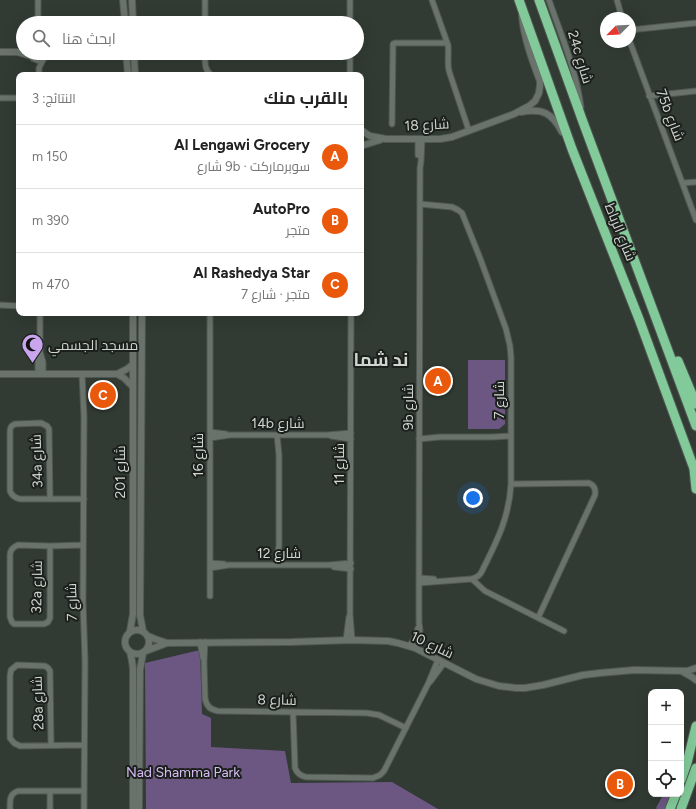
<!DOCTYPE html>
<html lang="ar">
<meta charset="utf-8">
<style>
:root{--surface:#fff;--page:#f2f2f2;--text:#222;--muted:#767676;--line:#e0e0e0;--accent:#ea580c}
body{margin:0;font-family:Figtree,Cairo,sans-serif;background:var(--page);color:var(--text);direction:rtl}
.controls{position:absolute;right:12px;bottom:12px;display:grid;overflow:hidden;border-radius:8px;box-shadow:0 4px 16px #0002}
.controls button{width:36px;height:36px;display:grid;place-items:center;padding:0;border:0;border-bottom:1px solid var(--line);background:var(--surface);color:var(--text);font:20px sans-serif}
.compass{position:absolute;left:600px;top:12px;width:36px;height:36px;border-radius:50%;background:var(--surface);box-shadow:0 4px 16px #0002;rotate:246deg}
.you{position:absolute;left:473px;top:498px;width:14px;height:14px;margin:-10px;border:3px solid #fff;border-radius:50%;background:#1a73e8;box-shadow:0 0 0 6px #1a73e833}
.badge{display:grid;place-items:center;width:26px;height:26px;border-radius:50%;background:var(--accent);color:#fff;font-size:13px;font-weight:700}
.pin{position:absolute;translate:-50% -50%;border:2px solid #fff;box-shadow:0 1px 4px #0006}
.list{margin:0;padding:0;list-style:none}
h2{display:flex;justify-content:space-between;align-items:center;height:52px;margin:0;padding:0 16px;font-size:17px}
h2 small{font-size:13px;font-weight:400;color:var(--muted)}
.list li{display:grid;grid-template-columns:26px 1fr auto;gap:12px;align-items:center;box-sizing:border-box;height:64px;padding:0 16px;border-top:1px solid var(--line)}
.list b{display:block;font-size:15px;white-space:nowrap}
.list p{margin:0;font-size:13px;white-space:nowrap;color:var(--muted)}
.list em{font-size:13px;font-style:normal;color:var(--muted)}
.icon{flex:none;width:22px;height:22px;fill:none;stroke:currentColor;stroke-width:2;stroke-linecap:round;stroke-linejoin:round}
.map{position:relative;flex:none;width:696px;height:809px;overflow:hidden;direction:ltr}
.search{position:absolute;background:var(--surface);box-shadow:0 4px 16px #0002;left:16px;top:16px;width:348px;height:44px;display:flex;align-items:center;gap:10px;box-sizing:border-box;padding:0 14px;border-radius:22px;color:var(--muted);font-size:15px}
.panel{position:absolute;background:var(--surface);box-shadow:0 4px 16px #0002;left:16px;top:72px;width:348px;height:244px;border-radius:8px;direction:rtl}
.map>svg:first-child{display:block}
</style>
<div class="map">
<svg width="696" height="809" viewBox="0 0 696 809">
<rect width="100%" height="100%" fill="#313a33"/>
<path fill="#6c5782" d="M468,360H505V424L499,429H468Z
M200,650L202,714L211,718V747L285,751L291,783L392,782L438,809H146L145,663Z
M665,794H671L665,809H657L656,808L663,795Z"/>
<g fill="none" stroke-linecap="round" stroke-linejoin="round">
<defs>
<path id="minor" d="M38,0V23
M432,0L448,45C449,54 447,62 449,71L469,131
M549,0C561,35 576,70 581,107
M617,0L622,18
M205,20L220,21L227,23
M205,23V0
M225,23L350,22
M350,23V0
M630,30L696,23
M630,42L696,220
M205,53C205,62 204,69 211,75
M39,75V68L44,58
M350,75V53
M649,96L696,91
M0,98H19
M392,124L393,44L395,43H447
M418,139V155
M683,183L696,182
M0,305L19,306
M351,313L350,614L352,640
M40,352L43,362V374
M38,374V360L40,351V313
M82,374L84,417L83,601L85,661L84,809
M210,432L226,434
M331,436L351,439
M210,438L230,435H327L351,433
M419,439L440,437H492L511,436
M511,484L589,483C594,485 596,489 595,495L538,618
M50,499L49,429L47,426L41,423L15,424C11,426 10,427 10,432V491C12,496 15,498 20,499H84
M50,546V618L48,622L44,624H14L12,622L10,617V555C10,550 13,547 18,545L50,546L83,545
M280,551L282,565
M210,563L224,564
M276,565L279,546V455L277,435
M334,567L351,569
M210,568L229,565H329L351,563
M419,578L434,579
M472,579L485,591L564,631
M419,583L471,579C476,578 480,576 482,571C497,541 509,518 511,484V357L510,346L506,329L480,258L462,213L458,210L452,207L420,204
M210,596V313
M346,640L349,617
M200,642L203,658
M205,642L204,661L205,698C206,705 210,710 218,711L367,713L379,715L406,728
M409,646L415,638L418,628
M415,648C420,640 421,632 419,623V578L420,168L421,161L422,139
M430,682L444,663
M293,712L295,768C297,773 300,776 306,777L373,778L380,775L384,771L428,684L438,660
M51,745L50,671L48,668L45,666L17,665L11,670L10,676V738L14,743L20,746L84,745
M50,791V809
M10,809C10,801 9,794 18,791H84"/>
<path id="tertiary" d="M123,0L125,23
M132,0L133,23
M0,52H17L31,56
M101,53H118
M126,53L128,75
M134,53L135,75
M30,54L33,58L38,60L44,58L46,53
M45,56L55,53
M521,112C543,108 552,113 562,132
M361,130L370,136L386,139H440L452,137L514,114L529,106L535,101L539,93L540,85V81C532,60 524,38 522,16
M361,146L380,140
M142,313L140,615L143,631
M0,374H117L127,369L132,365
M117,374L124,378L132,386
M125 642a12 12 0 1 1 24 0a12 12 0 1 1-24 0Z
M130,631L133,614V313
M148,636L155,639L167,643L291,642L352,640L388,641L398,643L415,648L476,679L499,686L516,688H525L543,685L583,675L600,673L634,670L687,671L696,668
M146,651L167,643
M130,652L132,661L133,669V809
M683,672L692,677L696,680
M139,809L140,670L143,653"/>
<path id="motorway" d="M519,0L572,149L639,319L696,474
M539,0L583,122L696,426
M678,361L696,404
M694,469L696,489
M681,780L687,763L696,726
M670,809L676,794
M681,809L696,768"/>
</defs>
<use href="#minor" stroke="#505752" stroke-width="7"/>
<use href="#tertiary" stroke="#505752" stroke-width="8"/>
<use href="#motorway" stroke="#505752" stroke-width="11"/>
<use href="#minor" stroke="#69736c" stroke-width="5"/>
<use href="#tertiary" stroke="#69736c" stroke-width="6"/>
<use href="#motorway" stroke="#82ca99" stroke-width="9"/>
</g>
<defs>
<symbol id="mosque-pin" viewBox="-11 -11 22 30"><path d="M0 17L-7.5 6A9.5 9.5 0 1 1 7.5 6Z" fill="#c9a5ee" stroke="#1c201d"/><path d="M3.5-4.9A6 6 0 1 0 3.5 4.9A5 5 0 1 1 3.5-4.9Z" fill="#111"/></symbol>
</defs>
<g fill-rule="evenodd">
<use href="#mosque-pin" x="20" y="332" width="25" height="34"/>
</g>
<g text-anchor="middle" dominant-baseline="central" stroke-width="4" stroke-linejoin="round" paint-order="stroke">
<g font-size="14" fill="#d0d5d1" stroke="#1c201d">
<text transform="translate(580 57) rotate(73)">24c شارع</text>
<text transform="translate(670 115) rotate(69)">75b شارع</text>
<text transform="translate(427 125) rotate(-3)">شارع 18</text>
<text transform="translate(620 232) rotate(68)">شارع الرباط</text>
<text transform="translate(499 400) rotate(-90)">شارع 7</text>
<text transform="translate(408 407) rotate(-90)">9b شارع</text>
<text x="278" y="423">14b شارع</text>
<text transform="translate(198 455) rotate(-90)">شارع 16</text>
<text transform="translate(37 461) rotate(-92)">34a شارع</text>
<text transform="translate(339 464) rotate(-90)">شارع 11</text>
<text transform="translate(120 472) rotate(-90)">شارع 201</text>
<text x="279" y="553">شارع 12</text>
<text transform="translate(37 587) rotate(-89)">32a شارع</text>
<text transform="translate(72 602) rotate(-91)">شارع 7</text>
<text transform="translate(432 645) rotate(25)">شارع 10</text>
<text transform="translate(277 700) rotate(1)">شارع 8</text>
<text transform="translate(38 703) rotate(-92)">28a شارع</text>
</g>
<g font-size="14" fill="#d0d5d1" stroke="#1c201d" text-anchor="start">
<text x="48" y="345">مسجد الجسمي</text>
</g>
<g font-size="14" fill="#d6bcf2" stroke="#1c201d">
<text x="183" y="772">Nad Shamma Park</text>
</g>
<g font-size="18" font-weight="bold" fill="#d0d5d1" stroke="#1c201d">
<text x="381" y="360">ند شما</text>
</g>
</g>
</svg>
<div class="controls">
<button>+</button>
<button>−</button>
<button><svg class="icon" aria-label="locate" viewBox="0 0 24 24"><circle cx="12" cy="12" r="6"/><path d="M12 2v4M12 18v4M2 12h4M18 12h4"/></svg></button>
</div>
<svg class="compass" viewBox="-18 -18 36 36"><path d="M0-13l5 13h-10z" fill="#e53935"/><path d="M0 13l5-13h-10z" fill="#767676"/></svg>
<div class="you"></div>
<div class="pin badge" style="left:438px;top:381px">A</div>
<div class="pin badge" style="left:620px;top:784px">B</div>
<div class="pin badge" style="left:103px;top:395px">C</div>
<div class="search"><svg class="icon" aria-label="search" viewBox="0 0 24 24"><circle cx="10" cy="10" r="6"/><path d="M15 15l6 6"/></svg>ابحث هنا</div>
<section class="panel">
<h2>بالقرب منك<small>النتائج: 3</small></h2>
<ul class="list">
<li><span class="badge">A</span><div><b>Al Lengawi Grocery</b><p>سوبرماركت · 9b شارع</p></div><em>150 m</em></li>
<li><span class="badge">B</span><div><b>AutoPro</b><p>متجر</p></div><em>390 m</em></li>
<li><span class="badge">C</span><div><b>Al Rashedya Star</b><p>متجر · شارع 7</p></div><em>470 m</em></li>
</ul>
</section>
</div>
